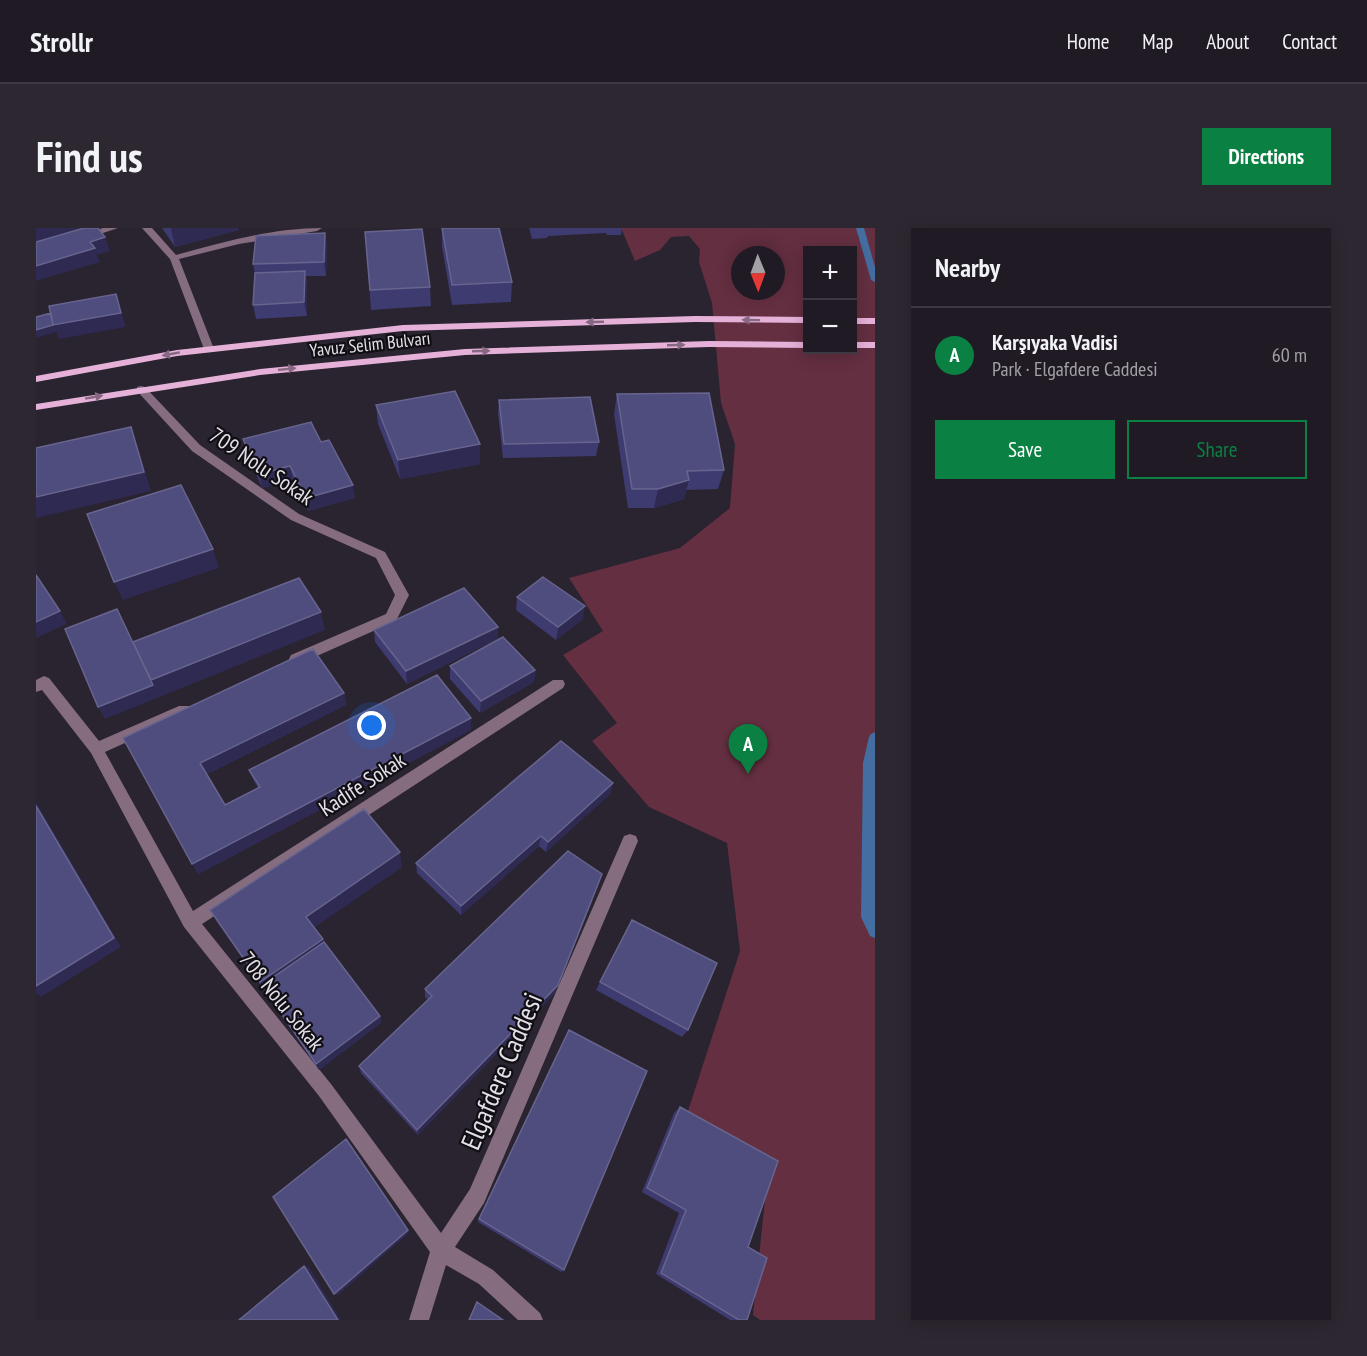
<!DOCTYPE html>
<meta charset="utf-8">
<style>
:root{--surface:#201a24;--page:#2d2731;--text:#f1f3f6;--muted:#a2a1a6;--line:#3d3841;--accent:#0b8043}
body{margin:0;font-family:"PT Sans Narrow",sans-serif;background:var(--page);color:var(--text)}
.controls{position:absolute;right:18px;top:18px;display:grid;overflow:hidden;border-radius:0px;box-shadow:0 3px 15px #0003}
.controls button{width:54px;height:54px;display:grid;place-items:center;padding:0;border:0;border-bottom:2px solid var(--line);background:var(--surface);color:var(--text);font:30px sans-serif}
.compass{position:absolute;left:695px;top:18px;width:54px;height:54px;border-radius:50%;background:var(--surface);box-shadow:0 3px 15px #0003;rotate:179deg}
.you{position:absolute;left:336px;top:498px;width:21px;height:21px;margin:-15px;border:4px solid #fff;border-radius:50%;background:#1a73e8;box-shadow:0 0 0 9px #1a73e833}
.badge{display:grid;place-items:center;width:39px;height:39px;border-radius:50%;background:var(--accent);color:#fff;font-size:20px;font-weight:700}
.pin{position:absolute;translate:-50% -50px;filter:drop-shadow(0 2px 3px #0008)}
.pin::after{content:'';position:absolute;top:32px;width:21px;height:18px;background:inherit;clip-path:polygon(0 0,100% 0,50% 100%)}
.list{margin:0;padding:0;list-style:none}
h2{display:flex;justify-content:space-between;align-items:center;height:78px;margin:0;padding:0 24px;font-size:26px}
h2 small{font-size:20px;font-weight:400;color:var(--muted)}
.list li{display:grid;grid-template-columns:39px 1fr auto;gap:18px;align-items:center;box-sizing:border-box;height:96px;padding:0 24px;border-top:2px solid var(--line)}
.list b{display:block;font-size:22px;white-space:nowrap}
.list p{margin:0;font-size:20px;white-space:nowrap;color:var(--muted)}
.list em{font-size:20px;font-style:normal;color:var(--muted)}
.actions{display:flex;gap:12px;padding:18px 24px}
.actions a{flex:1;padding:14px 0;border:2px solid var(--accent);border-radius:0px;text-align:center;font-size:21px;color:var(--accent)}
.actions .main{background:var(--accent);color:#fff}
.map{position:relative;flex:none;width:839px;height:1092px;overflow:hidden;border-radius:0px}
header{display:flex;align-items:center;gap:36px;box-sizing:border-box;height:84px;padding:0 30px;background:var(--surface);border-bottom:2px solid var(--line)}
header strong{font-size:28px}
nav{display:flex;gap:33px;margin-inline-start:auto;font-size:21px}
.intro{display:flex;align-items:center;justify-content:space-between;box-sizing:border-box;height:144px;padding:0 36px}
h1{margin:0;font-size:42px}
.button{padding:15px 27px;border-radius:0px;background:var(--accent);color:#fff;font-size:21px;font-weight:700}
main{display:flex;gap:36px;padding:0 36px}
aside{flex:1;background:var(--surface);border-radius:0px;box-shadow:0 3px 15px #0003}
.map>svg:first-child{display:block}
</style>
<header>
<strong>Strollr</strong>
<nav><a>Home</a><a>Map</a><a>About</a><a>Contact</a></nav>
</header>
<div class="intro"><h1>Find us</h1><a class="button">Directions</a></div>
<main>
<div class="map">
<svg width="839" height="1092" viewBox="0 0 839 1092">
<rect width="100%" height="100%" fill="#2a2330"/>
<path fill="#642f41" fill-rule="evenodd" d="M585,0H839V1092H724L717,1087L733,933L651,886L704,723L691,615L613,579L556,513L581,495L527,427L567,403L533,350L644,320L694,280L699,216L685,175L676,75L663,34L664,21L653,8L635,9L624,22L599,33ZM772,22H816V122H772ZM704,27H740V63H704Z"/>
<g fill="none" stroke-linecap="round" stroke-linejoin="round">
<path fill="#446da1" fill-rule="evenodd" d="M820,0H828L839,39V54L835,52Z
M839,504V710L834,708L825,689L827,535L833,509L835,506Z"/>
<path fill="#856c7f" fill-rule="evenodd" d="M67,0H82L46,12L41,9Z
M106,0H116L140,27C188,14 236,0 286,0L281,3L203,16L143,31L178,121L173,124L168,121L134,31Z
M105,158L109,159L164,217L263,286L349,324L373,367L360,393L265,435H255L253,431L255,427L350,386L359,367L340,330L255,292L156,223L101,163V159Z
M8,448L13,450L63,513L143,478H153L155,482L153,486L69,524L157,683L517,452H527L529,456L527,460L166,696L295,856L405,1005L434,961L588,608L594,606L600,608L602,613L448,975L419,1019L457,1042L504,1085L507,1092H482L443,1056L410,1037L393,1092H373L394,1024L283,868L148,699L55,525L6,462L0,464V452Z"/>
<path fill="#e5b1d9" fill-rule="evenodd" d="M659,88L772,89V95L659,94L367,103L141,128L0,154V148L141,122L367,97Z
M816,90H839V96H816Z
M673,113L772,114V120L673,119L429,127L224,147L0,182V176L224,141L429,121Z
M816,114H839V120H816Z"/>
</g>
<path fill="#3e3b70" d="M126,0H202L203,2L139,19Z
M406,0L476,54L475,74L416,77L406,19Z
M493,0H586L585,7H571L570,5L512,8L511,10L496,11Z
M329,4L394,59L395,78L335,82Z
M289,5L291,19L290,48H270L271,57V88L220,91L217,77L219,46L217,36Z
M581,166L688,242L682,261L650,262L648,271L618,280H592L578,186Z
M463,172L563,214L560,228L467,230L462,186Z
M340,177L444,236L364,251L342,196Z
M207,211L285,214L319,270L272,283L257,252L226,260L211,225Z
M481,369L547,391L520,412L480,382Z
M462,399L461,411L371,456L339,414L338,402Z
M414,438L499,442L498,454L444,485L414,451Z
M308,465L310,477L171,546L189,577L222,560L218,553L213,542L435,502L162,646L87,510Z
M577,555L574,566L510,624L503,618L425,687L381,645L380,635Z
M366,639L278,699L287,711L288,714L344,788L345,795L283,842L182,695L174,682Z
M562,656L519,765L382,907L325,845L323,838L392,772L389,769V761Z
M564,754L652,802L646,809L560,762Z
M644,879L712,1019L711,1092H694L620,1046L643,985L606,964L638,885Z
M443,991L528,1042L525,1044L442,994Z"/>
<path fill="#2e2a51" d="M0,0H46L0,14Z
M135,0H202L203,2L139,19Z
M289,5L291,19L290,48L288,34Z
M69,9L74,23L61,27L64,34L0,53V38L54,14Z
M269,43L271,57V88L268,74Z
M80,66L90,99L23,111L20,104L0,110V102Z
M95,199L102,219L115,263L0,290V269Z
M444,216V236L364,251L362,232Z
M254,238L257,252L226,260L223,246Z
M653,252L648,271L618,280L622,261Z
M317,257L319,270L272,283L270,270Z
M177,321L183,340L87,372L78,354Z
M549,378L547,391L520,412L522,399Z
M24,383L31,396L0,410V394Z
M285,384L289,402L69,491L62,479L115,452Z
M462,399L461,411L371,456L370,443Z
M499,442L498,454L444,485L445,473Z
M308,465L310,477L169,547L164,535Z
M435,490V502L162,646L156,636Z
M577,555L574,566L510,624L512,614Z
M0,574L85,719L5,769L0,765Z
M505,608L503,618L425,687V678Z
M364,624L366,639L275,702L270,689Z
M566,646L519,765L382,907L381,902Z
M287,711L291,723L231,765L224,754Z
M344,788L345,795L283,842L280,836Z
M372,1002L374,1004L302,1067L298,1066Z
M268,1038L273,1039L305,1092H302Z"/>
<path fill="#4f4d7d" stroke="#67648e" stroke-width="1.5" d="M48,0H62L69,9L54,14L59,20L0,38V14Z
M406,0H463L476,54L416,57Z
M386,1L394,59L334,62L329,4Z
M289,5L288,34L217,36L220,8Z
M269,43L268,74L217,77L219,45Z
M80,66L85,85L17,97L13,78Z
M15,85L17,97L0,102V89Z
M419,163L444,216L362,232L340,177Z
M673,165L688,242L651,243L653,252L622,261H596L581,166Z
M554,169L563,214L468,216L463,172Z
M275,194L285,214L293,212L317,257L270,270L254,238L223,246L207,211Z
M95,199L108,244L0,269V220Z
M145,257L177,321L78,354L51,286Z
M0,347L24,383L0,394Z
M507,349L549,378L522,399L481,369Z
M263,350L285,384L115,452L97,414Z
M428,360L462,399L370,443L338,402Z
M81,381L117,457L62,479L29,401Z
M467,409L499,442L445,473L414,438Z
M277,421L308,465L164,535L189,577L224,559L213,542L401,447L435,490L156,636L87,510Z
M525,513L577,555L512,614L505,608L425,678L380,635Z
M0,578L78,710L0,758Z
M328,581L364,624L270,689L287,711L224,754L174,682Z
M532,623L566,646L522,757L381,902L323,838L396,768L389,761Z
M596,692L681,735L652,802L564,754Z
M288,714L344,788L280,836L226,757Z
M533,802L611,843L528,1042L443,991Z
M644,879L742,933L712,1019L731,1030L711,1092H703L625,1045L650,982L611,960Z
M310,911L372,1002L298,1066L237,969Z
M268,1038L302,1092H203Z
M441,1074L467,1092H433Z"/>
<defs><path id="oneway-solid" d="M-6-.8H1V-3.2L6.5 0L1 3.2V.8H-6Z" transform="scale(1.5)"/></defs>
<g fill="#866880">
<use href="#oneway-solid" transform="translate(715 92) rotate(-179)"/>
<use href="#oneway-solid" transform="translate(559 94) rotate(178)"/>
<use href="#oneway-solid" transform="translate(640 117) rotate(-2)"/>
<use href="#oneway-solid" transform="translate(445 123) rotate(-2)"/>
<use href="#oneway-solid" transform="translate(135 126) rotate(170)"/>
<use href="#oneway-solid" transform="translate(251 141) rotate(-6)"/>
<use href="#oneway-solid" transform="translate(58 169) rotate(-10)"/>
</g>
<g text-anchor="middle" dominant-baseline="central" stroke-width="4.5" stroke-linejoin="round" paint-order="stroke">
<g font-size="18" fill="#e4e0e9" stroke="#110e14">
<text transform="translate(334 116) rotate(-6)">Yavuz Selim Bulvarı</text>
</g>
<g font-size="22" fill="#e4e0e9" stroke="#110e14">
<text transform="translate(226 238) rotate(34)">709 Nolu Sokak</text>
<text transform="translate(326 556) rotate(-33)">Kadife Sokak</text>
<text transform="translate(246 773) rotate(51)">708 Nolu Sokak</text>
</g>
<g font-size="27" fill="#e4e0e9" stroke="#110e14">
<text transform="translate(465 843) rotate(-67)">Elgafdere Caddesi</text>
</g>
</g>
</svg>
<div class="controls">
<button>+</button>
<button>−</button>
</div>
<svg class="compass" viewBox="-18 -18 36 36"><path d="M0-13l5 13h-10z" fill="#e53935"/><path d="M0 13l5-13h-10z" fill="#a2a1a6"/></svg>
<div class="you"></div>
<div class="pin badge" style="left:712px;top:546px">A</div>
</div>
<aside>
<h2>Nearby<small></small></h2>
<ul class="list">
<li><span class="badge">A</span><div><b>Karşıyaka Vadisi</b><p>Park · Elgafdere Caddesi</p></div><em>60 m</em></li>
</ul>
<div class="actions"><a class="main">Save</a><a>Share</a></div>
</aside>
</main>
